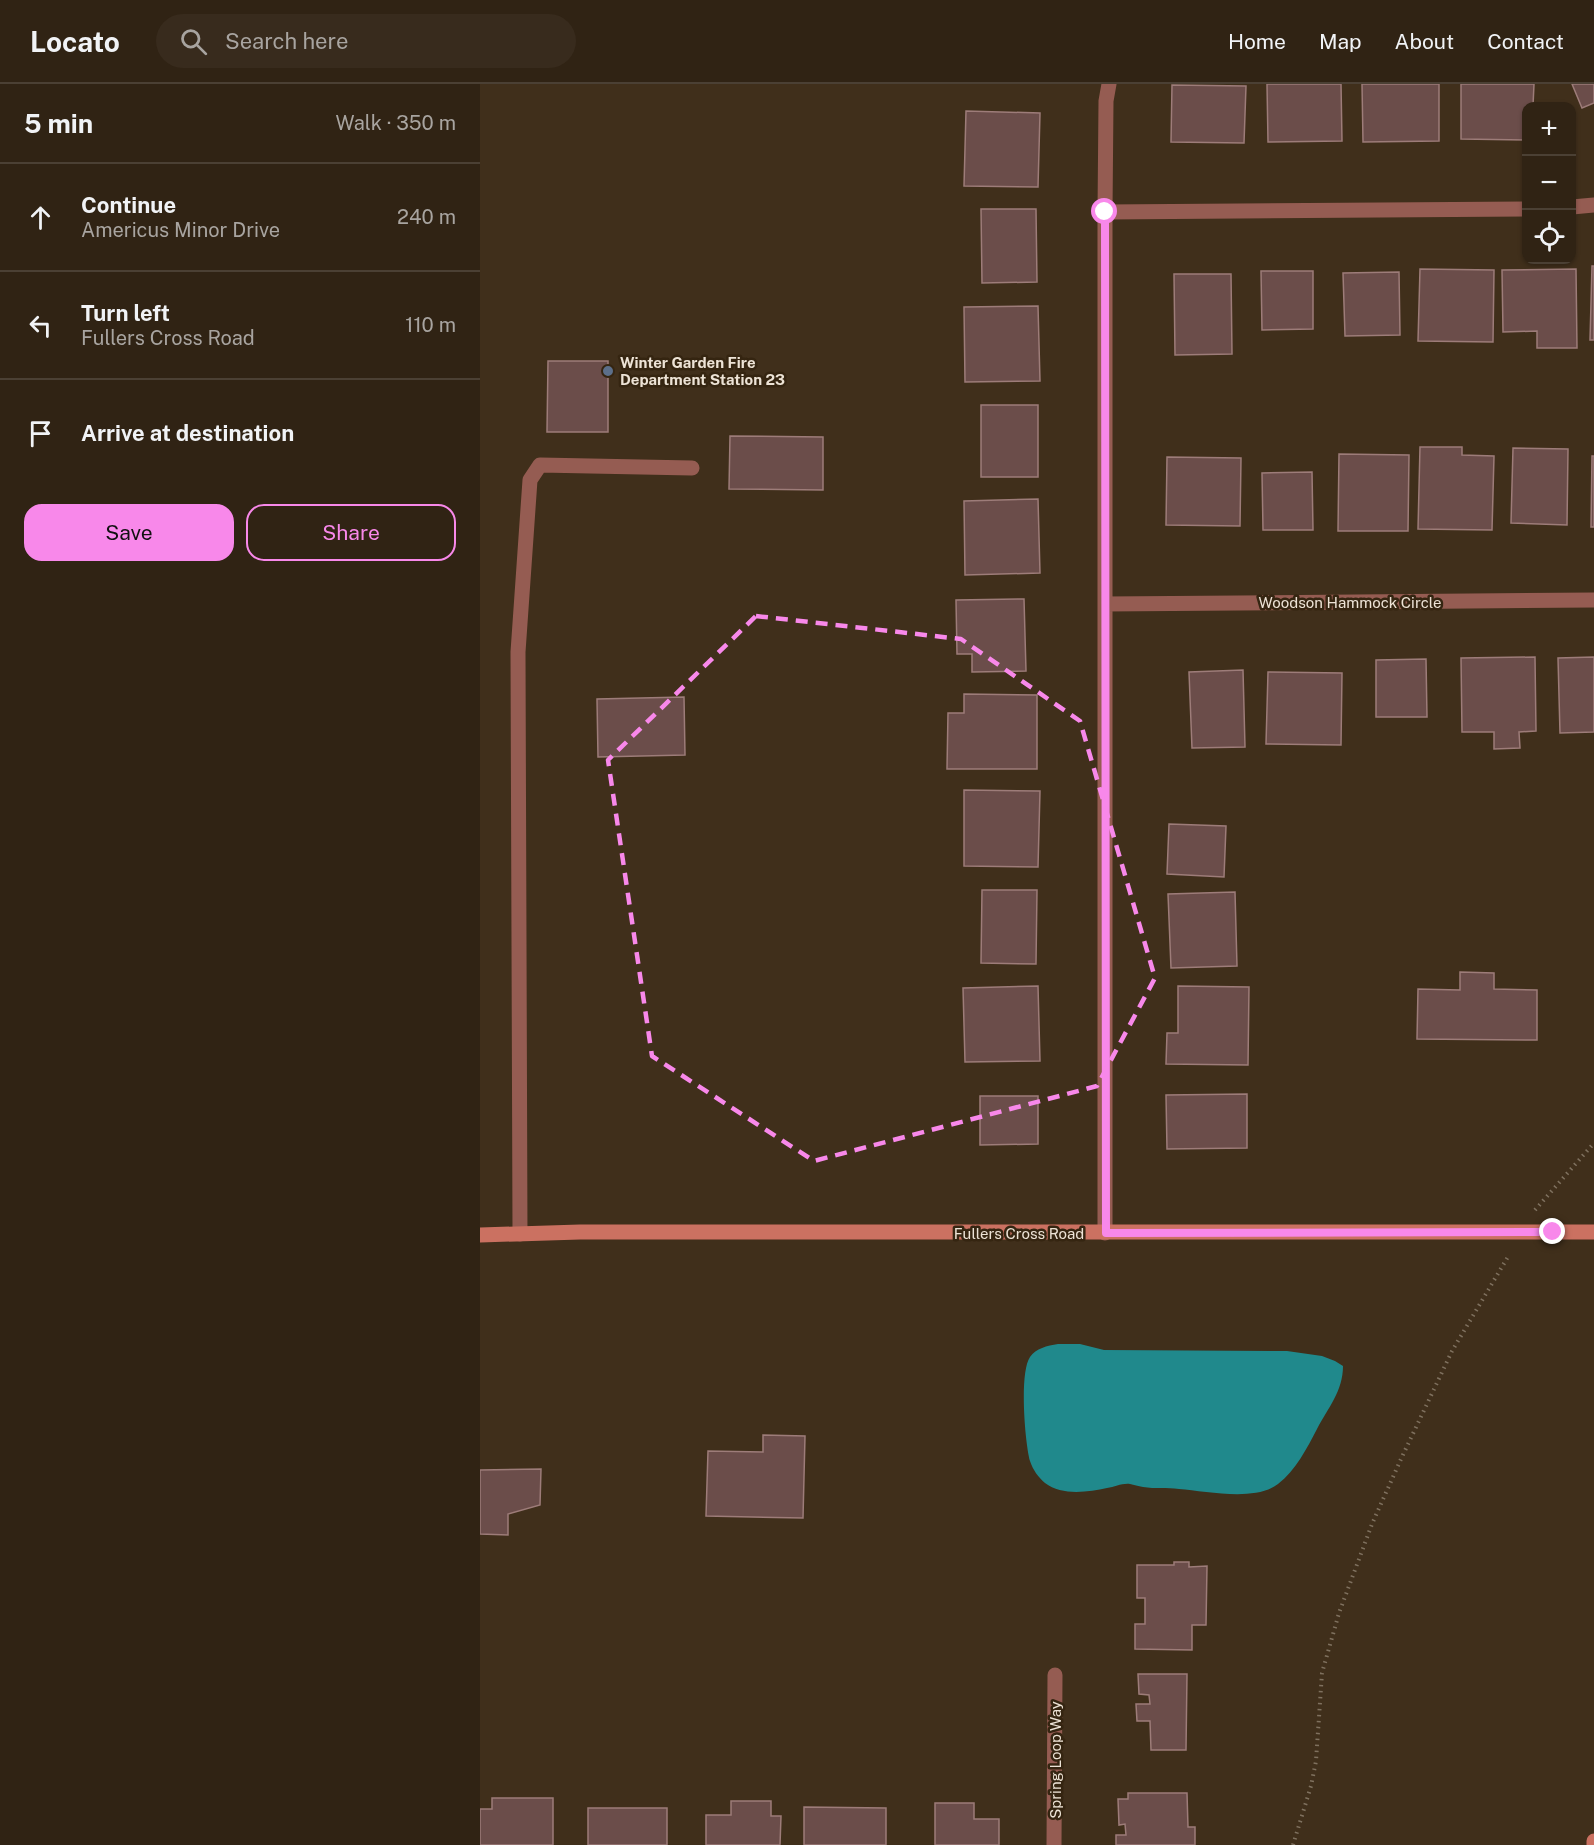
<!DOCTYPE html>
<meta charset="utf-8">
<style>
:root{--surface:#302314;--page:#382b1d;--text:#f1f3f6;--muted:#a8a4a0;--line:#4b4034;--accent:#f888ea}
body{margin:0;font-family:"Public Sans",sans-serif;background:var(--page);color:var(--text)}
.controls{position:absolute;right:18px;top:18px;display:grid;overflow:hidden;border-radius:12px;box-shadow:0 2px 4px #0004}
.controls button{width:54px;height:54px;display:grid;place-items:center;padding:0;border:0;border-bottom:2px solid var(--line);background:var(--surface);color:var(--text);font:30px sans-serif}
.stop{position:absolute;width:18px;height:18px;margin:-14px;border:4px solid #f888ea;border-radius:50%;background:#fff}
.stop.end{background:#f888ea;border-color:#fff;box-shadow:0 2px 6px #0008}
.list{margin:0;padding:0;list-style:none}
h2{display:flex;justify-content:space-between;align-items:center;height:78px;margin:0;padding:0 24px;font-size:26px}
h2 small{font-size:20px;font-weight:400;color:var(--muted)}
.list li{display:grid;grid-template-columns:39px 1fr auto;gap:18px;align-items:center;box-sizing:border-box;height:108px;padding:0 24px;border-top:2px solid var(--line)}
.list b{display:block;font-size:22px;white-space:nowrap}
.list p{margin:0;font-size:20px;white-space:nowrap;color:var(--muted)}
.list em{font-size:20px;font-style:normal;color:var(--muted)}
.actions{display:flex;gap:12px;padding:18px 24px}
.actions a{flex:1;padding:14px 0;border:2px solid var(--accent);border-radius:18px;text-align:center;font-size:21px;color:var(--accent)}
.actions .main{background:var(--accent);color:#111}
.icon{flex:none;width:33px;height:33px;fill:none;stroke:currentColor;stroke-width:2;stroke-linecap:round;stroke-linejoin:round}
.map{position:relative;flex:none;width:1114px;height:1761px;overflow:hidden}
header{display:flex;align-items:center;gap:36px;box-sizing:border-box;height:84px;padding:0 30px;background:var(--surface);border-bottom:2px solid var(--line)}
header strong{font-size:28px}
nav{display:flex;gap:33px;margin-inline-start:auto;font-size:21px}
.search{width:420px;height:54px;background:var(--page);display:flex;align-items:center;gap:15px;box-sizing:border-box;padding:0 21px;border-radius:33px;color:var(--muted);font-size:22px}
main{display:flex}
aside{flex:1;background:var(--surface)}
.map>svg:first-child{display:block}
</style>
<header>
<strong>Locato</strong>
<div class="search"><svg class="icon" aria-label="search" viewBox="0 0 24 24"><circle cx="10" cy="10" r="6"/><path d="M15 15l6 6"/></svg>Search here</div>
<nav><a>Home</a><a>Map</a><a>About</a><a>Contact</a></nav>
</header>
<main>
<aside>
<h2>5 min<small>Walk · 350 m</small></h2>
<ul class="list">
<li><svg class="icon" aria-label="ahead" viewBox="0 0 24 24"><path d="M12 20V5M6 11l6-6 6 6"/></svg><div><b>Continue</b><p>Americus Minor Drive</p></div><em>240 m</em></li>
<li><svg class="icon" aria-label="left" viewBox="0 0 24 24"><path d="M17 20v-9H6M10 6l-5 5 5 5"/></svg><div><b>Turn left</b><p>Fullers Cross Road</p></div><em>110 m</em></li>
<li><svg class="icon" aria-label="arrive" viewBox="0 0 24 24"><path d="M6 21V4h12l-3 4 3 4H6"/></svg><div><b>Arrive at destination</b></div></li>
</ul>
<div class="actions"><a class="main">Save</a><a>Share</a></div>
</aside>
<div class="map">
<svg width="1114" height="1761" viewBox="0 0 1114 1761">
<rect width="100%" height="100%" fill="#402f1b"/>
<path fill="#20898c" d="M578,1260H600L624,1266L807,1267L842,1272L855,1277L863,1282C863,1307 848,1324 837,1345C827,1364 816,1386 798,1400C775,1418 726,1407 699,1405C687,1403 675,1405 663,1403C658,1402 654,1401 650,1400C642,1399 635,1403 627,1404C608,1408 582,1412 565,1399C558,1393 553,1386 550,1377C545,1359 539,1289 550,1273C556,1264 567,1262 578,1260Z"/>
<path fill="#6b4d4a" stroke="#9d7c79" stroke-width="1.5" d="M787,0H861L862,57L788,58Z
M882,0H959V57L883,58Z
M981,0H1054L1053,22H1046V56L981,55Z
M1092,0H1114V19L1102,24Z
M692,1L766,2L764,59L691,58Z
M486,27L560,29L558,103L484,102Z
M501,125H556L557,198L502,199Z
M1112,182H1114V256H1110Z
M940,185L1014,186L1013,258L938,257Z
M1096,185L1097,264H1057V247L1023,248L1022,186Z
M781,187H833V245L782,246Z
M919,188L920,251L865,252L863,189Z
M694,190H751L752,270L695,271Z
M558,222L560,297L485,298L484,223Z
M68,277H128V348H67Z
M501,321H558V393H501Z
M250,352L343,353V406L249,405Z
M940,363H982V371L1014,372L1012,446L938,445Z
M1033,364L1088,365L1087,441L1031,439Z
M859,370L929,371L928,447H858Z
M1112,372H1114V443H1111Z
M687,373L761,374L760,442L686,441Z
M832,388L833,446H783L782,389Z
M558,415L560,489L485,491L484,417Z
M544,515L546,587L492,588V570H477L476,516Z
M1055,573L1056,647L1039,648L1040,664L1014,665V648H982L981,574Z
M1114,573V648L1080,649L1078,574Z
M946,575L947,633H896V576Z
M763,586L765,663L712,664L709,588Z
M788,588L862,589L861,661L786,660Z
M484,610L557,611V685H467L468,629H484Z
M204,613L205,671L118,673L117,615Z
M484,706L560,707L558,783L484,782Z
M689,740L746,742L744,793L687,790Z
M502,806H557L556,880L501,879Z
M755,808L757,882L691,884L688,810Z
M980,888L1014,889V905L1057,906V956L937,955L938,905L980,906Z
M558,902L560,977L485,978L483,904Z
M698,902L769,903L768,981L686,980L687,949H698Z
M767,1010V1064L687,1065L686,1011Z
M500,1012H558V1060L500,1061Z
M283,1351L325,1352L323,1434L226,1432L228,1367L283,1368Z
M61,1385L60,1421L28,1430V1451L0,1450V1386Z
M694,1478H709V1483L727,1482L726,1541H712V1566L655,1565V1540H665V1514H657V1481H694Z
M658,1590H707L706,1666H671L670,1637H657L656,1620H670L669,1611L659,1610Z
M648,1709H707L708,1743H715V1761H636V1751H646L645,1740L639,1741L638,1715H648Z
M12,1714H73V1761H0V1725H12Z
M251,1717H291V1732H301L300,1761H226V1731H251Z
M455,1719H494V1735H519V1761H455Z
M324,1723L406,1724V1761H324Z
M108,1724H187V1761H108Z"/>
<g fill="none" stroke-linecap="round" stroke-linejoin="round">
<path stroke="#7f715f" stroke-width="4" stroke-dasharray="1.5 4.5" stroke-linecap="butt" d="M1055,1126L1114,1059
M813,1761L831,1702L836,1677L842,1589L859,1529L892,1440L921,1375L972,1267L1029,1171"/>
<path stroke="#955c52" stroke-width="15" d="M40,1150L38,568L50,396L60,381L212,384"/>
<path stroke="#955c52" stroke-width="15" d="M1092,123L1114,121
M625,128L1046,125
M625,520L1114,516
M625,1149V128L626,17L629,0
M574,1761L575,1591"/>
<path stroke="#cb7161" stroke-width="15" d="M0,1151L100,1148H1114
M1114,1761V1757"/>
</g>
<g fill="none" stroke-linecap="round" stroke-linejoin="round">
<path stroke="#f888ea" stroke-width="8" d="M625,128L626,1149L1073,1148"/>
</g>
<path fill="none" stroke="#f888ea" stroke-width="4.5" stroke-dasharray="12 8" stroke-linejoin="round" d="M276,532L481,555L600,637L675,894L617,1002L334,1077L172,972L128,676Z"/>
<circle fill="#5c6f8a" stroke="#352511" stroke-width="2" cx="128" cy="287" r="6"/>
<g text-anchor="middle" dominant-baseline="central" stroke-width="5" stroke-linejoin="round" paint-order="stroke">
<g font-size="15" font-weight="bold" fill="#ede3d6" stroke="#352511" text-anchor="start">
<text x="140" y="278">Winter Garden Fire<tspan x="140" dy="17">Department Station 23</tspan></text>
</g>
<g font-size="15" fill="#ede3d6" stroke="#352511">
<text x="870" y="518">Woodson Hammock Circle</text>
<text x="539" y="1149">Fullers Cross Road</text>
<text transform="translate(575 1676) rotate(-90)">Spring Loop Way</text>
</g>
</g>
</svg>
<div class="controls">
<button>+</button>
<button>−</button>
<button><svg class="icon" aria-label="locate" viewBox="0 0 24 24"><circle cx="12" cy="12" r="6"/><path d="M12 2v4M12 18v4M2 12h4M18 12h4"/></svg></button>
</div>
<div class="stop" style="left:625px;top:128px"></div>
<div class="stop end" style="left:1073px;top:1148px"></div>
</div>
</main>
